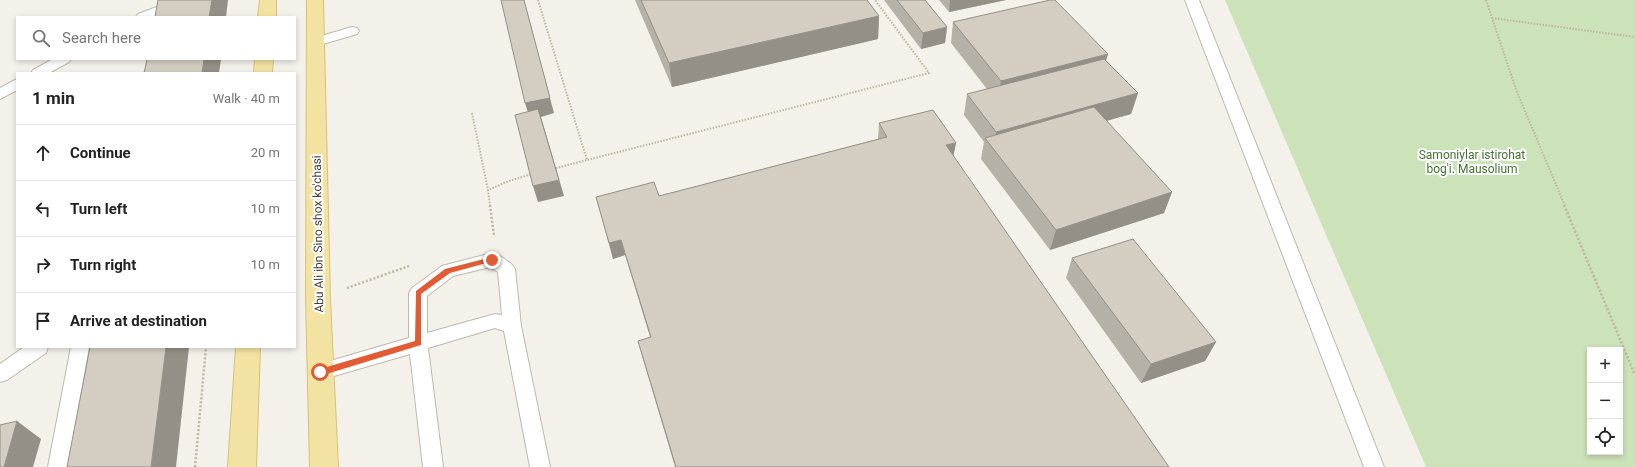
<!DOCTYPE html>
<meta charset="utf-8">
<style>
:root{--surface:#fff;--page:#f6f6f6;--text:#222;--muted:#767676;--line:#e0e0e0}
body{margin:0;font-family:Roboto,sans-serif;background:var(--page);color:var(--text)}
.controls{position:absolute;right:12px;bottom:12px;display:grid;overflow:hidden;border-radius:0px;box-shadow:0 2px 6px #0003}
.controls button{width:36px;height:36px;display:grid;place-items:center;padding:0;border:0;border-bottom:1px solid var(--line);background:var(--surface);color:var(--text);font:20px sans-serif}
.stop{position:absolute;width:12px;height:12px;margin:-9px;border:3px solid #e25b33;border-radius:50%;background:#fff}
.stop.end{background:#e25b33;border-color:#fff;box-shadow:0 1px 4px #0008}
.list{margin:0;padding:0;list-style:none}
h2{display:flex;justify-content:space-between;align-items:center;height:52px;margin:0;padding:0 16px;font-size:17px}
h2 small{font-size:13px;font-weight:400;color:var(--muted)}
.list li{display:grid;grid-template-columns:26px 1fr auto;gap:12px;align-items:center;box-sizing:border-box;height:56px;padding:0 16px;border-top:1px solid var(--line)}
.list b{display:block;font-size:15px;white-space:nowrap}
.list em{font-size:13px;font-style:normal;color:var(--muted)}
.icon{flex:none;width:22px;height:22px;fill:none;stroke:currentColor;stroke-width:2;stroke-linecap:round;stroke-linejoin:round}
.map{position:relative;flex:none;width:1635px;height:467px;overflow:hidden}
.search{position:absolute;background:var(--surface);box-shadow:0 2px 6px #0003;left:16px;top:16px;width:280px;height:44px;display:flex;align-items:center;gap:10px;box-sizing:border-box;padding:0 14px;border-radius:0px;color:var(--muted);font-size:15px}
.panel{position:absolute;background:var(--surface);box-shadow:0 2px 6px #0003;left:16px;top:72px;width:280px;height:276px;border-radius:0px}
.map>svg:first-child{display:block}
</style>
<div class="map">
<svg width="1635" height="467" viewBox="0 0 1635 467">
<rect width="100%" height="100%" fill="#f3f1ea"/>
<path fill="#cce2b8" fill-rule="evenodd" d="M1225,0H1635V467H1426ZM1590,350H1620V452H1590Z"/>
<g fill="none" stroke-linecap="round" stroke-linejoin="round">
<defs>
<path id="service" d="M1185,0H1199L1384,467H1364Z
M162,5L167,6L169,9C162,19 147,17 136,17L138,14Z
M352,27L357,28L359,31L357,34L316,46L311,45L309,42L311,39Z
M53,59H71L69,62L49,73H31L33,70Z
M17,79V90L0,99V88Z
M492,253C501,256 510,261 515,269L521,326L550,467H530L504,331L495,328L428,348L443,467H423L410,354L320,380L313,378L310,372L313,366L320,364L409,338V293L412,288L442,266ZM490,267L498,272L502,315L495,314L427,333V296L453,276Z
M24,347H48L46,353L7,380L0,382V364Z
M71,347H89L68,467H48Z"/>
<path id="primary" d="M260,0H276V17H258Z
M307,0H323L330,299L338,467H310L306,299Z
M255,59H273L272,73H254Z
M236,347H260L256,467H228Z"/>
</defs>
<use href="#service" stroke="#beb9ad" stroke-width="2"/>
<use href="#primary" stroke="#d7c175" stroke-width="2"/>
<path stroke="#beb6a0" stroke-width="2" stroke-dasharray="1.5 1.5" stroke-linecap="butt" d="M538,0L587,160L929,73L875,0
M1486,0L1517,92L1565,206
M1492,18L1635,37
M472,113L488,190
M553,169L587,160
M490,206L488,190L509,181L532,174"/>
<path stroke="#beb6a0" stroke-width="2.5" stroke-dasharray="2 2" stroke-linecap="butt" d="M490,205L494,236
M1564,205L1635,375
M347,288L409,266
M195,467L206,347"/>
<use href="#service" fill="#fff" fill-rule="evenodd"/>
<use href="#primary" fill="#f3e3a3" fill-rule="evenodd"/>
</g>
<path fill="#b5b1a6" d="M635,0H867L879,16L878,39L672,87Z
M884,0H925L947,27L945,43L921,49Z
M939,0H1006L949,12Z
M953,22L1106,60L1138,93L1131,114L1106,121L1172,192L1164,213L1050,250L981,159L984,142L964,115L967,94L987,89L951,43Z
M879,123L956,143L953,156L1169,467H675L642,356L638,341L650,337L625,255L613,259L596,197L659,196L878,139Z
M1072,258L1216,342L1205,361L1141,383L1066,278Z"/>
<path fill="#949087" d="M212,0H228L226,17H209Z
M524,0L554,113L541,117L564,196L538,202L533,186L530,119L525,103Z
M950,0H1006L949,12Z
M879,16L878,39L672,87L669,63Z
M947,27L945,43L921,49L923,33Z
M1108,54L1102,74L997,101L1001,81Z
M204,59H221L219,73H202Z
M1138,93L1131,114L995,152L993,149L996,132Z
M956,143L953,158L946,145Z
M1172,192L1164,213L1050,250L1056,230Z
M621,240L625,255L613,259L609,243Z
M1216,342L1205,361L1141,383L1151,364Z
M166,347H189L176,467H151Z
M17,421L41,439L33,467H4Z"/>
<path fill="#d3cec1" stroke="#949087" d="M158,0H212L209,17H155Z
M501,0H524L550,98L525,103Z
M641,0H867L879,16L669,63Z
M897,0H925L947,27L923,33Z
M1050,0H1055L1108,54L1001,81L953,22Z
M147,59H204L202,73H144Z
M1104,59L1138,93L996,132L967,94Z
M1094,107L1172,192L1056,230L985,138Z
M538,109L559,180L533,186L515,115Z
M933,110L956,143L946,145L1169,467H676L638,341L651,337L621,240L609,243L596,197L654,182L659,196L887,137L879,123Z
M1133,239L1216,342L1151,364L1072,258Z
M90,347H166L151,467H67Z
M17,421L4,467H0V425Z"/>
<path fill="#e25b33" d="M492,257L495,260L494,261L450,273L421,294V345L320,376L318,375V370L320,369L415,341L416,291L445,269Z"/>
<g text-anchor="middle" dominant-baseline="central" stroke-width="4" stroke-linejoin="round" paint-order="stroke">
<g font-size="12" fill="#457232" stroke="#fff">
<text x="1472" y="155">Samoniylar istirohat<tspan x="1472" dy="14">bog'i. Mausolium</tspan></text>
</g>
<g font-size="12" fill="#464239" stroke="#fff">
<text transform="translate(318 234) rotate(-91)">Abu Ali ibn Sino shox ko'chasi</text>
</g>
</g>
</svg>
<div class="controls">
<button>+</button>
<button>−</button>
<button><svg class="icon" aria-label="locate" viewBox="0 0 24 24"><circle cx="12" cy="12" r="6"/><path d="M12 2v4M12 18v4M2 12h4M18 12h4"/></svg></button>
</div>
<div class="stop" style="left:320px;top:372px"></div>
<div class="stop end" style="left:492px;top:260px"></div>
<div class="search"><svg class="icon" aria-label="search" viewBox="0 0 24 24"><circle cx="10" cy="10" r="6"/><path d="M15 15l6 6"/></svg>Search here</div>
<section class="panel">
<h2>1 min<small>Walk · 40 m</small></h2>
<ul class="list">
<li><svg class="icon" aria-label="ahead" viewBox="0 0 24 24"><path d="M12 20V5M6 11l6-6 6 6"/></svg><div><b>Continue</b></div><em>20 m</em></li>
<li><svg class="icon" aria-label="left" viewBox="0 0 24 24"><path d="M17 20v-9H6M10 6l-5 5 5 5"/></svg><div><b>Turn left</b></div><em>10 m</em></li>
<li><svg class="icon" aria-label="right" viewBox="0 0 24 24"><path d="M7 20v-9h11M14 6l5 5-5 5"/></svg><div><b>Turn right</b></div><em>10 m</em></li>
<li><svg class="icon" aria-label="arrive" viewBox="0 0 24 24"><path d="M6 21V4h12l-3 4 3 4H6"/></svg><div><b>Arrive at destination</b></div></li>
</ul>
</section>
</div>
